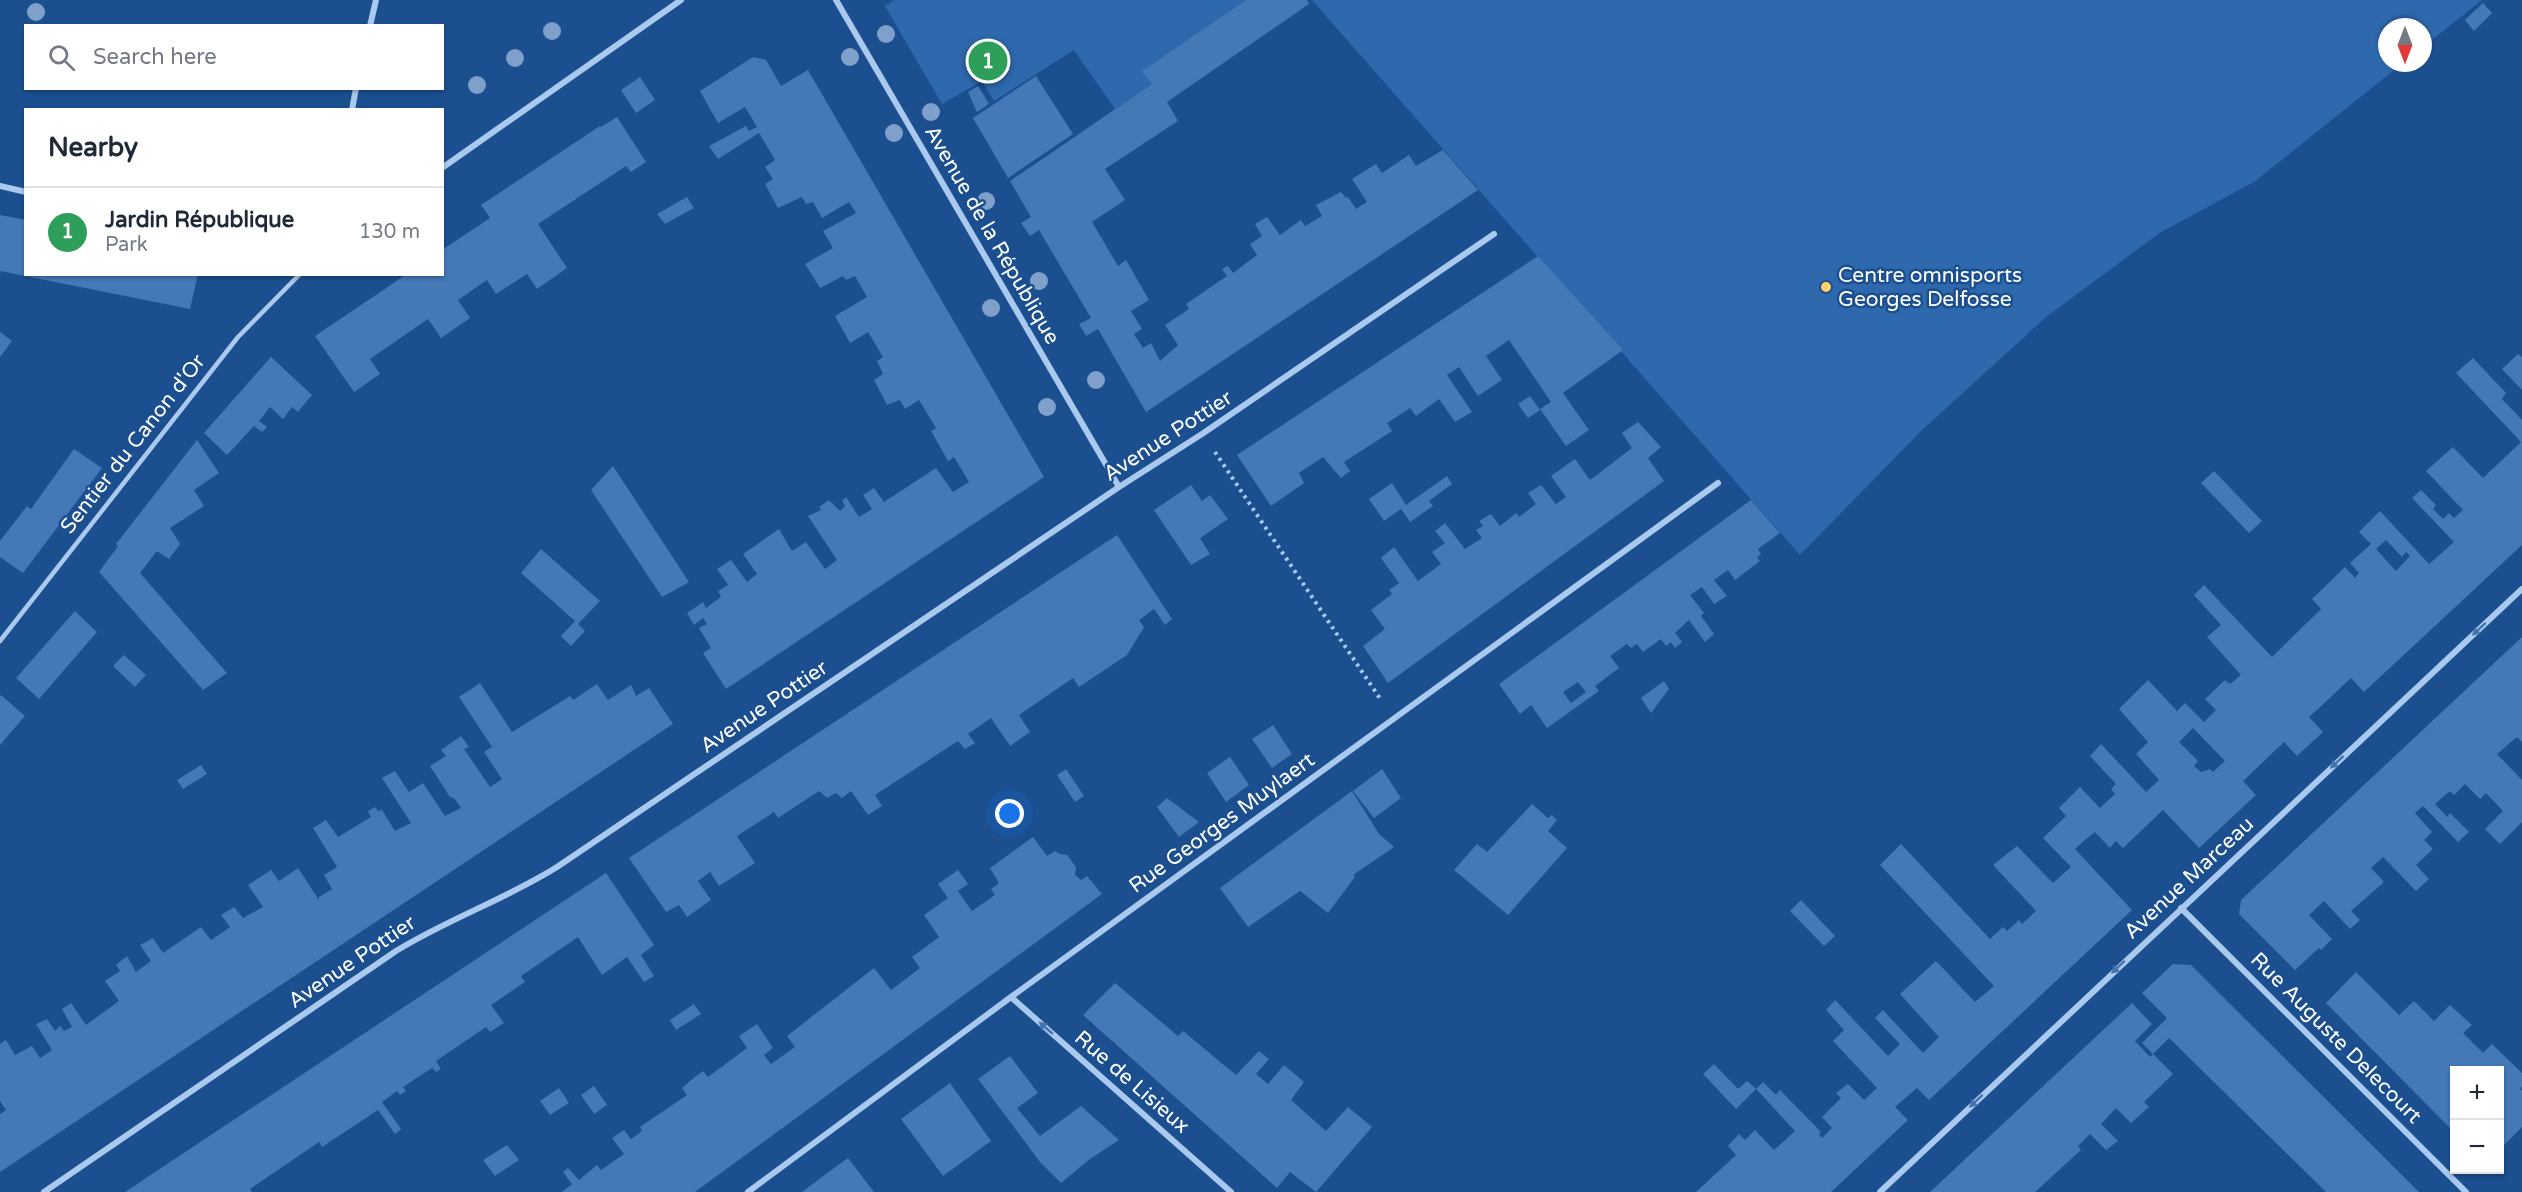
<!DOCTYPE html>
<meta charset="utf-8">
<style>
:root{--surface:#fff;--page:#f2f2f3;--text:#1f2937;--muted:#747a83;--line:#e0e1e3;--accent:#0b8043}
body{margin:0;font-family:"Varela Round",sans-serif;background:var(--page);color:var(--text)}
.controls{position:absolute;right:18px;bottom:18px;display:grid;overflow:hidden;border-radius:0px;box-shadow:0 2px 4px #0004}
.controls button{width:54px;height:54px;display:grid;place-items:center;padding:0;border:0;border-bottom:2px solid var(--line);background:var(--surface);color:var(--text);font:30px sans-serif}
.compass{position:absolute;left:2378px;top:18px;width:54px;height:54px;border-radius:50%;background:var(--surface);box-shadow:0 2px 4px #0004;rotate:180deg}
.you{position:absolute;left:1010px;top:814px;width:21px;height:21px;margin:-15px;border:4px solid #fff;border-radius:50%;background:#1a73e8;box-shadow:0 0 0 9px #1a73e833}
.badge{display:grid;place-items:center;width:39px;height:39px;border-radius:50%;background:var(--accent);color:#fff;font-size:20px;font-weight:700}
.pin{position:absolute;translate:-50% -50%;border:3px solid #fff;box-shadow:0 2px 6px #0006}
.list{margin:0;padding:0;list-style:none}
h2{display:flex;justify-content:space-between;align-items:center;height:78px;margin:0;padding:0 24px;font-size:26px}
h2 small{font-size:20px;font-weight:400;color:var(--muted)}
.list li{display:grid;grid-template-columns:39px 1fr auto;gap:18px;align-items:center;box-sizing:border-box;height:90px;padding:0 24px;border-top:2px solid var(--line)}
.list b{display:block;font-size:22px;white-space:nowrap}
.list p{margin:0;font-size:20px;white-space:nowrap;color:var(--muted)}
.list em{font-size:20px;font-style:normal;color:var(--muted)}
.icon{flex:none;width:33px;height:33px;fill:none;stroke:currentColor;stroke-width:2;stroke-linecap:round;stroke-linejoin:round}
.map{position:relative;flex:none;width:2522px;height:1192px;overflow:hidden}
.search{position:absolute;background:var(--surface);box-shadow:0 2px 4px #0004;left:24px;top:24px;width:420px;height:66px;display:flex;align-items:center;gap:15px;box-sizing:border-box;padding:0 21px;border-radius:0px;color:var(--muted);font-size:22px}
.panel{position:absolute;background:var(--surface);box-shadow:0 2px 4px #0004;left:24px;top:108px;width:420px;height:168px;border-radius:0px}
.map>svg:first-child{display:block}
</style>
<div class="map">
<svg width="2522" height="1192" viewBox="0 0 2522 1192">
<rect width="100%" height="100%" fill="#1b4f8f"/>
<path fill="#2e69ad" d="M894,0H1246L1143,71L1152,84L1115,109L1074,50L994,101L982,81L942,104L885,6Z
M1312,0H2482L2423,47V27H2387V63H2403L2254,182L2161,232L2046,317L1919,433L1800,555Z"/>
<path fill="#4478b7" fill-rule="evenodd" d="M1246,0H1307L1309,4L1167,102L1178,121L1105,169L1125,200L1092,222L1118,266L1126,260L1149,300L1131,311L1142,329L1134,334L1143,348L1151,343L1160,361L1178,345L1165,325L1189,309L1186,304L1227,276L1222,269L1228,266L1233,273L1257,255L1250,244L1262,236L1255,224L1267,217L1280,235L1301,220L1305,226L1322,216L1316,205L1341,192L1346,198L1348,197L1356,209L1367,202L1352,179L1376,164L1382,173L1409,155L1416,166L1443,150L1478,190L1146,412L1098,329L1086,336L1079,324L1091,318L1039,230L1030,236L1021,223L1031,217L1010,181L1152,84L1142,71Z
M2483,3L2492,13L2474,31L2465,20Z
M753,57L766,60L781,86L808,70L1044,477L726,689L703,653L711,648L699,628L707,624L703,618L694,625L687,613L703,602L706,608L721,597L718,591L728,585L717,569L731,560L747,582L757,574L743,554L779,529L792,551L806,542L825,569L837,560L808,516L821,510L819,507L829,500L840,511L845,506L842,501L846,497L859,517L872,509L863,495L874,488L884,502L936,468L953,492L969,482L954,457L948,461L931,431L936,428L919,400L905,409L900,400L887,405L874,380L883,374L877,361L883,357L868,332L850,343L835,316L867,297L855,276L846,280L843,276L820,288L805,264L833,248L823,231L856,213L849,202L822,218L813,202L806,204L802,197L778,208L765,184L773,179L765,167L775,160L759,133L718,159L709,146L746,126L749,131L757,127L745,107L718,123L700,91Z
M1036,76L1073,134L1008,178L973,118Z
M640,77L655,100L636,113L621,90Z
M978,86L989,104L977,112L968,92Z
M617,117L646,162L631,172L626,166L538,224L567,268L537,289L527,274L496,294L487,280L458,300L470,318L441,338L428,319L370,359L380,374L354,392L315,336L407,274H442V250L490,218L481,205L600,126L601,127Z
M687,197L694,208L665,224L657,214Z
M0,215L26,220V274H198L190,309L0,271Z
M1538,256L1623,350L1563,393L1589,430L1566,446L1540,409L1551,402L1509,340L1486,356L1502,380L1478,396L1459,367L1447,375L1472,412L1455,422L1439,399L1416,416L1410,408L1387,423L1392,431L1344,462L1350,471L1341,478L1323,457L1299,473L1304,483L1271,506L1237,455Z
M0,332L12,341L0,357Z
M2518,354L2522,357V390L2502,369Z
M271,357L312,395L298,412L292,407L283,419L270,407L259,421L267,427L262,432L254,426L227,455L204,433Z
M2473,358L2506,393L2502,399L2522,420V545L2364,692L2351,678L2318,709L2309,717L2323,732L2297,756L2284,742L2264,761L2243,781L2256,795L2199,848L2163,810L2123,848L2116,841L2110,848L2095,832L2086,839L2075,849L2132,910L1929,1100L1917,1088L1895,1107L1908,1120L1831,1192H1696L1736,1155L1728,1146L1739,1134L1745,1140L1755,1130L1774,1150L1795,1131L1756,1089L1763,1082L1776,1095L1780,1090L1821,1132L1819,1134L1822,1138L1832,1128L1822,1117L1841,1098L1836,1093L1848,1084L1864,1100L1877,1088L1833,1041L1844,1030L1826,1010L1835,1000L1888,1056L1900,1044L1875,1018L1883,1010L1923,1053L1939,1037L1900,994L1936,961L1975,1002L1994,986L1880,865L1901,844L1990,939L2003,927L2007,931L2019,920L2022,924L2036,911L1993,865L2017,846L2053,883L2071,867L2043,838L2066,816L2059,808L2080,787L2100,808L2115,794L2111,789L2116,784L2090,756L2101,744L2146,792L2159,780L2136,754L2148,742L2119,709L2148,680L2177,711L2185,703L2204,722L2216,710L2205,699L2225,680L2230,684L2241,675L2207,637L2221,625L2194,595L2204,585L2272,657L2321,609L2312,599L2345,567L2355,578L2359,573L2350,563L2371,544L2359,532L2380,511L2429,564L2454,542L2412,498L2421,490L2436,505L2433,509L2443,519L2449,513L2454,518L2463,510L2426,471L2453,447L2483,478L2521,442L2456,373ZM2386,540L2402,557L2406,552L2410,556L2396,571L2376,549ZM2193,728L2225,761L2213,772L2210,769L2201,772L2194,766L2198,761L2179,742Z
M1530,396L1540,410L1528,418L1518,404Z
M1638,422L1661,447L1648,458L1664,481L1388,683L1363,646L1385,629L1371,610L1392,594L1389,590L1399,583L1381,558L1394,547L1418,581L1441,564L1432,552L1445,543L1435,531L1445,523L1465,549L1482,538L1476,530L1483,526L1479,521L1491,514L1500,526L1516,513L1519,517L1536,504L1528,493L1541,485L1556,504L1566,497L1551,476L1575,459L1590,480L1632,448L1622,433Z
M197,440L219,473L194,490L204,506L170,528L180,544L169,559L157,551L140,573L227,673L203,690L99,572L118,546L116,544Z
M74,449L102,468L23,573L0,557V541L27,506L31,509Z
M613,466L689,582L662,597L591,490Z
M2214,471L2262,521L2249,533L2201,483Z
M1447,476L1452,484L1429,501L1433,506L1410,522L1401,509L1384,521L1369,499L1392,483L1406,505Z
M1191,485L1202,501L1210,495L1228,519L1200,538L1210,554L1191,565L1154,510Z
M1751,500L1780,533L1758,549L1761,554L1757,557L1760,561L1735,580L1728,570L1714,580L1727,596L1714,604L1702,587L1690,595L1704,613L1701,616L1714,634L1705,642L1689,620L1675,633L1682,642L1675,648L1671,642L1666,646L1661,639L1643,652L1637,644L1631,648L1627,644L1610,656L1619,668L1595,686L1599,691L1547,728L1531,705L1520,714L1499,684ZM1578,682L1586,692L1571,703L1563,692Z
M1117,535L1172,619L1165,625L1154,609L1139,620L1144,627L1127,655L1079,687L1073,678L1019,715L1030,732L1010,746L991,718L968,734L975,743L965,749L958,741L875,795L882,806L868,815L851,791L842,798L836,793L827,798L819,791L778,818L774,812L737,836L755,863L719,886L710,872L698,881L711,900L687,917L679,905L666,912L629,858Z
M541,549L600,601L578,624L585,631L571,646L561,636L575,621L521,573Z
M75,611L97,632L39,699L16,678Z
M2522,637V742L2517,737L2497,754L2522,780V822L2500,844L2485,829L2503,811L2486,793L2480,799L2465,784L2454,795L2450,791L2435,804L2447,817L2450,813L2469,832L2458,842L2423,806L2415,813L2432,832L2424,840L2433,849L2416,865L2429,879L2416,891L2383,857L2371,868L2384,882L2351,911L2360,920L2350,929L2324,901L2309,915L2332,939L2321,950L2319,948L2295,970L2239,914L2241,900Z
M124,655L146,675L135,687L113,666Z
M1664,681L1669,689L1651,713L1641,698Z
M480,683L512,732L570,696L573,700L597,684L608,700L631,685L636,696L649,688L673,724L0,1172V1114L6,1110L0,1101V1044L6,1040L15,1055L32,1046L40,1058L52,1050L36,1024L47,1019L55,1031L60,1026L64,1031L72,1027L62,1009L71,1003L86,1025L119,1001L105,981L120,971L116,965L127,956L136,972L151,961L140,945L153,938L163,953L201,927L211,940L230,927L221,915L234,907L243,918L263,907L248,885L271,870L279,881L298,868L319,900V897L332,889L324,875L337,867L313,828L326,820L338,837L371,817L368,811L375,807L378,811L382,810L395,831L411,823L382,778L395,771L409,792L423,783L445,816L461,808L454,798L450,797L430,766L446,756L441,750L461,736L469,747L464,749L490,787L502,779L484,752L492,747L459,697Z
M1,695L25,716L0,745V696Z
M1273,725L1292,754L1272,768L1252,739Z
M1230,757L1249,785L1226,802L1207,773Z
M201,765L207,774L183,789L177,780Z
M1066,769L1084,796L1075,802L1057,775Z
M1382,769L1401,798L1374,818L1353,791Z
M1352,791L1379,834L1394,847L1353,875L1355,877L1328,913L1300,891L1248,927L1220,888Z
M1167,798L1199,822L1179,837L1157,807Z
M1532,804L1548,818L1552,815L1557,820L1548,831L1567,848L1508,915L1454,870L1477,844L1487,852Z
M1033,837L1047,856L1055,851L1060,854L1067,855L1076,867L1075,875L1081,880L1087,876L1102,894L695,1192H562L572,1184L563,1172L568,1168L579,1180L597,1165L601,1170L624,1154L612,1138L624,1130L631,1139L642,1131L640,1127L687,1095L682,1088L691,1080L703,1071L708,1077L747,1048L739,1036L757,1024L773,1048L764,1055L771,1064L795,1047L787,1036L874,968L891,990L920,968L912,957L939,937L924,915L948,898L938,884L958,870L968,884L958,891L972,911L995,895L991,889L999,883L990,868Z
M606,873L654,945L641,955L654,976L644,982L627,957L602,975L578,937L521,976L525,982L491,1005L504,1023L490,1032L486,1027L436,1061L441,1069L436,1072L432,1068L403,1087L406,1091L400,1095L397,1091L382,1102L401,1129L395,1134L378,1110L322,1147L319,1142L250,1189L252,1192H125Z
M1801,900L1835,936L1824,946L1790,911Z
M2173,964L2191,965L2419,1192H2326L2169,1038L2153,1054L2173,1074L2144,1102L2149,1107L2131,1123L2116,1108L2101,1124L2118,1141L2106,1150L2090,1134L2078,1146L2081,1150L2035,1192H1930L2132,1003L2152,1024L2135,1041L2150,1057L2153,1054L2142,1043L2167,1018L2142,993Z
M2356,972L2399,1015L2414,1001L2434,1021L2450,1005L2472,1025L2463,1033L2483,1053L2492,1044L2522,1073V1086L2520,1089L2522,1091V1127L2500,1149V1070L2454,1071V1132L2326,1003Z
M1115,983L1178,1036L1183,1031L1236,1075L1259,1051L1269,1059L1256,1074L1268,1084L1284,1065L1304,1082L1291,1100L1326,1131L1348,1107L1372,1127L1316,1192L1290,1172L1277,1188L1083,1015Z
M694,1004L701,1014L676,1030L670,1020Z
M1010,1056L1038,1093L1017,1108L1040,1136L1081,1106L1119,1140L1090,1159L1061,1183L1040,1162L978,1079Z
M1714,1064L1738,1089L1747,1081L1756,1089L1736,1109L1703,1074Z
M950,1083L991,1141L943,1176L901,1119Z
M594,1086L607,1105L594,1114L581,1095Z
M559,1088L569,1103L550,1115L540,1101Z
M507,1145L519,1160L495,1176L483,1160Z
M848,1158L874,1192H802L834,1168Z"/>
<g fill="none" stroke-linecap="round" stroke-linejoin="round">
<path stroke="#a9c9ee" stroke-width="4" stroke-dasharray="3 4.5" stroke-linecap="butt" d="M1215,452L1381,700"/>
<path stroke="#a9c9ee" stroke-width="4.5" d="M0,641L238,337L300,274"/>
<path stroke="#a9c9ee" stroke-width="6" d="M836,0L1119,487
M370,26L376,0
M352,110L356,88
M442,168L681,0
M0,186L26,192
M2181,908L2466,1192
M1011,997L1231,1192
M44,1192L396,951C448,919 506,899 557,867L1119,487L1202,434L1494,234
M748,1192L1011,997L1718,483
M1880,1192L2522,589"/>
</g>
<g fill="#7ea0ca">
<circle cx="36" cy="12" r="9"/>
<circle cx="552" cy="31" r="9"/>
<circle cx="886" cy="34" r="9"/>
<circle cx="850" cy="57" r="9"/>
<circle cx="515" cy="58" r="9"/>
<circle cx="477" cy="85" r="9"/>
<circle cx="931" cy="112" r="9"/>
<circle cx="894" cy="133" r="9"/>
<circle cx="986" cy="201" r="9"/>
<circle cx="1039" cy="281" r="9"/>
<circle cx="991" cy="308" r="9"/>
<circle cx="1096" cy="380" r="9"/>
<circle cx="1047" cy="407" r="9"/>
</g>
<defs><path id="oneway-solid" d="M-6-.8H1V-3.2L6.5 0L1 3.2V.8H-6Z" transform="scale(1.5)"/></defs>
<g fill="#4674ac">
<use href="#oneway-solid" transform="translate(2479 629) rotate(137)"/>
<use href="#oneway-solid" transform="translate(2337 762) rotate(137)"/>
<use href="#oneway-solid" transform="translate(2118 967) rotate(137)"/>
<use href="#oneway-solid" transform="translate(1046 1028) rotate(-139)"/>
<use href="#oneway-solid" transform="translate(1976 1101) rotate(137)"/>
</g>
<circle fill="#ffd166" stroke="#1b4f8f" stroke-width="2" cx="1826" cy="287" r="6"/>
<g text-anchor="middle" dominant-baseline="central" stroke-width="5" stroke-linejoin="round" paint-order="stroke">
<g font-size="21" fill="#fff" stroke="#1b4f8f">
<text transform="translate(992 235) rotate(60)">Avenue de la République</text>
<text transform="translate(1168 436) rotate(-33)">Avenue Pottier</text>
<text transform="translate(133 444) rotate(-52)">Sentier du Canon d'Or</text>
<text transform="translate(764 707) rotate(-34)">Avenue Pottier</text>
<text transform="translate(1222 823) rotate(-36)">Rue Georges Muylaert</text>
<text transform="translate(2189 878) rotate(-43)">Avenue Marceau</text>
<text transform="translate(352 962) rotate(-34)">Avenue Pottier</text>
<text transform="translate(2336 1038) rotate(45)">Rue Auguste Delecourt</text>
<text transform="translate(1132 1082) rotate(41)">Rue de Lisieux</text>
</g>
<g font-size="21" fill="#fff" stroke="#1b4f8f" text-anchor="start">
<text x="1838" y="275">Centre omnisports<tspan x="1838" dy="24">Georges Delfosse</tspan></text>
</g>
</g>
</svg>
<div class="controls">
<button>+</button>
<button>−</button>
</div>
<svg class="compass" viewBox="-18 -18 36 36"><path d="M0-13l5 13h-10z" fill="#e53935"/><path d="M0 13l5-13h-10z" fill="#747a83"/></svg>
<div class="you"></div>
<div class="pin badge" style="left:988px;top:61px;background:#2e9e5b">1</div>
<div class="search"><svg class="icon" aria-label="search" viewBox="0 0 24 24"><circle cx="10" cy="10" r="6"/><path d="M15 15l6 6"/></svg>Search here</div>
<section class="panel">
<h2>Nearby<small></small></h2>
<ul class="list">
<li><span class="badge" style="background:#2e9e5b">1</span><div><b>Jardin République</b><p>Park</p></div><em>130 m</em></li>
</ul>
</section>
</div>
